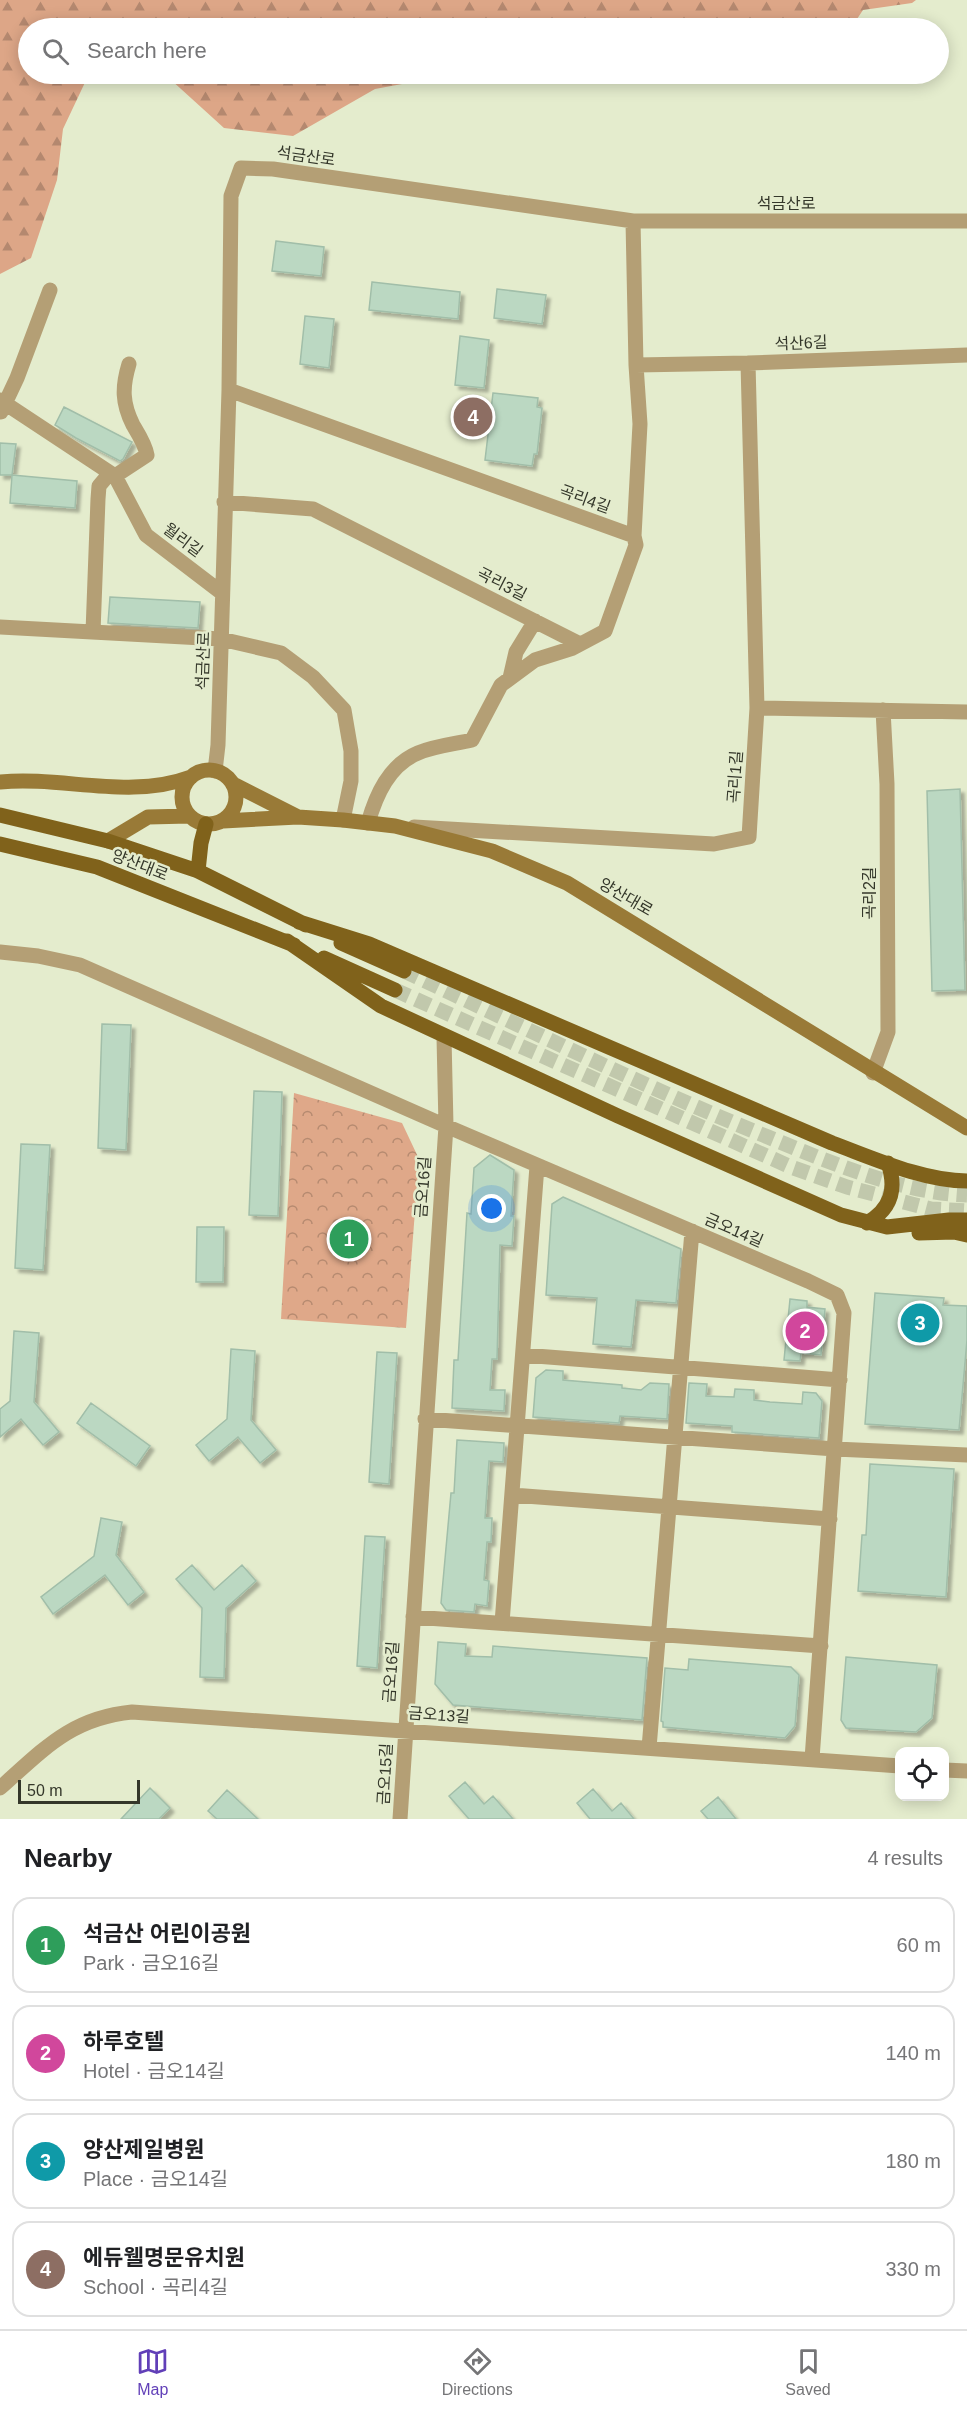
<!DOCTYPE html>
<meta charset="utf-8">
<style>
:root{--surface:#fff;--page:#f2f2f2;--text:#202124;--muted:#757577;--line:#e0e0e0;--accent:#613fb8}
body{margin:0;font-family:Arial,"Noto Sans KR",sans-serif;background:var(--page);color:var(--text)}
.controls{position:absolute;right:18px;bottom:18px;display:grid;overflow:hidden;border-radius:12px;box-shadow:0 3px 15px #0003}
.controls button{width:54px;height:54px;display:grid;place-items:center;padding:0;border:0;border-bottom:2px solid var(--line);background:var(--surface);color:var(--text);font:30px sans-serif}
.scale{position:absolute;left:18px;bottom:15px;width:122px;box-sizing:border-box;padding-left:6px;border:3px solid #34372a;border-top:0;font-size:16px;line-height:21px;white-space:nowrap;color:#34372a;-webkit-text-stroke:4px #e4eccd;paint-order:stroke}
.you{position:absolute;left:492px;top:1209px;width:21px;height:21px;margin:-15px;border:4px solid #fff;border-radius:50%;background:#1a73e8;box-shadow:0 0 0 9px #1a73e833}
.badge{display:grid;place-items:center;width:39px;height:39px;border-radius:50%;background:var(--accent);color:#fff;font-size:20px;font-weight:700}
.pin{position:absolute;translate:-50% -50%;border:3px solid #fff;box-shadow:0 2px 6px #0006}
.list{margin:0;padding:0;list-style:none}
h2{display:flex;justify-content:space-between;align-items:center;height:78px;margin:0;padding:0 24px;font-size:26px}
h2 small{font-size:20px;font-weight:400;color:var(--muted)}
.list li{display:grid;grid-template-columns:39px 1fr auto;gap:18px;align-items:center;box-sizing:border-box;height:96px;margin:0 12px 12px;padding:0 12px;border:2px solid var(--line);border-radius:18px}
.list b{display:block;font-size:22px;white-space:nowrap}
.list p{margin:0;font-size:20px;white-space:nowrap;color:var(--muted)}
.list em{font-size:20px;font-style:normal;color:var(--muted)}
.icon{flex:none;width:33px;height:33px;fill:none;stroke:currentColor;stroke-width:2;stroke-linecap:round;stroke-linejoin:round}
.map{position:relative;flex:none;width:967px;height:1819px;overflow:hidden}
.search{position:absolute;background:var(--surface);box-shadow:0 3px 15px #0003;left:18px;right:18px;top:18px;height:66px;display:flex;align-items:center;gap:15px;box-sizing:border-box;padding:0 21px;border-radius:33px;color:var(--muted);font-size:22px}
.sheet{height:510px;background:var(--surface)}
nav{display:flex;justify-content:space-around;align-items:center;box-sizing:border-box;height:84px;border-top:2px solid var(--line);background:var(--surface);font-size:16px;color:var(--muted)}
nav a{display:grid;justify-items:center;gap:3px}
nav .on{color:var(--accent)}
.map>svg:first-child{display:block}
</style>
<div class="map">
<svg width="967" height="1819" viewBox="0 0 967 1819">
<defs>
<pattern id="forest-firs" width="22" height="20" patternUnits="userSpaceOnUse" patternTransform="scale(1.5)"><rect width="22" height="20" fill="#dda687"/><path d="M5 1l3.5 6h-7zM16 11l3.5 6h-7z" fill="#b4886f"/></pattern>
<pattern id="park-crowns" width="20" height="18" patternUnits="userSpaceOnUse" patternTransform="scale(1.5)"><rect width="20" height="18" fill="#dfa889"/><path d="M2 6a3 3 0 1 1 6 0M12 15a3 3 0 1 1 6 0" fill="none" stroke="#b68a70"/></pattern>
<filter id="shadow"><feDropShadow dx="4" dy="4" stdDeviation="1.5" flood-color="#0004"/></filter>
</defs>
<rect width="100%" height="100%" fill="#e4eccd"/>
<path fill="url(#forest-firs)" d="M0,0H916L912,3L863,10L851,28H28V74H89L63,129L57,180L31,258L0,274Z
M147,74H543L508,79L440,77L375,89L293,136L224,128L170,79Z
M746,74H813L762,84Z"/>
<path fill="url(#park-crowns)" d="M294,1093L402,1123L419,1159L406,1328L281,1319Z"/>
<path fill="#bbd8c2" stroke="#a1bea9" stroke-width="1.5" filter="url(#shadow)" d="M276,241L324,247L321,276L272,271Z
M372,282L460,292L458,319L369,310Z
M497,289L546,295L542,324L494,318Z
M305,316L334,319L329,368L300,364Z
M460,336L489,340L484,388L455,385Z
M493,393L538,398L537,407L542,408L537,454H534L532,466L485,460Z
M64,407L132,442L123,459L120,461L76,438L55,425Z
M0,443L16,444L12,475H0Z
M12,475L77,481L75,508L10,503Z
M110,597L200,602L198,628L108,623Z
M960,789L965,990L932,991L927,791Z
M102,1024L131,1025L126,1150L98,1148Z
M254,1091L282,1092L278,1216L249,1215Z
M21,1144L50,1145L43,1270L15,1268Z
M490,1155L514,1170L511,1216H514L512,1246L500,1245L497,1359H492L490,1390H505L504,1411L452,1408L454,1360H458L467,1213L471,1214L474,1168Z
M563,1197L681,1249L676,1303L636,1300L631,1347L593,1344L597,1298L546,1295L552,1204Z
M197,1227H224L223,1282H196Z
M875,1293L944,1298L943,1305L967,1306V1340L959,1430L865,1424Z
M790,1299L807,1301V1307L825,1309L821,1355L801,1353L800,1361L784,1360Z
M14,1331L39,1333L34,1402L59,1432L43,1445L21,1419L0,1437V1409L10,1401Z
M231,1349L255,1351L251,1420L276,1450L260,1463L238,1437L209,1461L196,1445L227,1419Z
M377,1352L397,1353L389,1484L369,1482Z
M546,1370L563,1371V1380L622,1385V1388L641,1390L650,1383L669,1384L667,1419L620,1416L619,1423L533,1417L536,1378Z
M689,1383L707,1384L706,1396L734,1397L735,1389L754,1390V1400L770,1402L802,1404L803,1392L816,1393L822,1401L819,1438L732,1432V1426L686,1423Z
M91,1403L150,1446L136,1466L77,1423Z
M457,1440L504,1443L503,1462L489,1461L485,1518H492L491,1542H487L484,1580L489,1581L487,1606L475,1604L474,1612L446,1610L441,1603L451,1493H454Z
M870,1464L954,1469L946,1597L858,1591L862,1535H866Z
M101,1518L122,1522L116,1555L144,1592L128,1605L105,1575L53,1614L41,1597L94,1556Z
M365,1536L385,1537L377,1668L357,1666Z
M192,1565L214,1590L242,1565L256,1581L226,1608L224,1678L200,1677L202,1608L176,1579Z
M438,1642L466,1644L465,1656L492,1657L493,1646L647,1658L642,1720L453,1705L435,1684Z
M846,1657L937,1665L932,1718L916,1732L846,1728L841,1720Z
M689,1659L791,1667L799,1675L795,1726L785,1738L663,1727V1722L661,1721L665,1668L688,1670Z
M465,1782L484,1804L493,1796L513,1819H469L449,1796Z
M150,1788L170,1808L159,1819H121Z
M593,1789L612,1811L621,1803L634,1819H590L577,1803Z
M227,1790L258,1819H217L208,1811Z
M718,1797L736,1819H708L701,1811Z"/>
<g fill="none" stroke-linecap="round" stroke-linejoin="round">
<path stroke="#c1c8ac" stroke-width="15" stroke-dasharray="15 8" stroke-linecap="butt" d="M404,971C524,1027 644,1087 768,1137C828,1162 902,1193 967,1195
M395,990L791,1167L847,1187L931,1209L967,1211"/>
<path stroke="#b49f75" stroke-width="15" d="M636,365L748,363L967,355
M229,390L634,536
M0,400L115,476L146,535L222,593
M1,412L17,378L50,290
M115,476L147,455C145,444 139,435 133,425C122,403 122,387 129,364
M224,502L313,509L580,644
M0,627L221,639L281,653L313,677L344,710L351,751V781L343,820
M93,632L98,499L99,486L110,473
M510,678L516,652L535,621
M757,708L967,712
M215,771L218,745L229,390L231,196L241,168L273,169L633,221H967
M368,823C376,795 389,765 418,753C434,746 455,744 472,740L501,685L535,660L573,648L605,631L636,545L634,536L640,424L636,365L633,221
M414,827L714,844L749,837L757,708L748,363
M0,952L38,956L80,965L446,1126L808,1281L837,1295L844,1313L812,1759
M873,1073L888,1032L887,784L883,710
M523,1355L840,1380
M425,1419L835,1449L967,1455
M512,1495L830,1519
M413,1617L821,1646
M502,1623L537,1166
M649,1748L692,1231
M944,1770L967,1771
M0,1788C44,1749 71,1718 132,1712L900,1766
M400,1819L446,1126L444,1037"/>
<path stroke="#997a37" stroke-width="15" d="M182 797a27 27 0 1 1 54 0a27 27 0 1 1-54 0Z
M0,782C64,776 129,800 191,777
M233,784L298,817
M223,821L298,817L343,820L395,826L492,851L567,883L967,1128
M108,841L148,817L189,816"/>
<path stroke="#80621b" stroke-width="15" d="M0,815L108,841L198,871L306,925
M0,844L97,867L294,945
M198,871L201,843L206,824
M299,922L369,944L832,1143C873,1158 923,1181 967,1181
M287,941L381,1006L618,1116L841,1215L887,1227L949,1220H967
M341,943L404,971
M324,958L395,990
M867,1223C891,1209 897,1189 888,1163
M919,1233L954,1232L967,1235"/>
</g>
<g text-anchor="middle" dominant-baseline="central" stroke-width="5" stroke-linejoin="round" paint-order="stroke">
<g font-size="16" fill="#34372a" stroke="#e4eccd">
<text transform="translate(306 156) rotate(8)">석금산로</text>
<text x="786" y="203">석금산로</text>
<text transform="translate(801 343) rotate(-2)">석산6길</text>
<text transform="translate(585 499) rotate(20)">곡리4길</text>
<text transform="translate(183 540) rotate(37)">월리길</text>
<text transform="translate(502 584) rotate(27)">곡리3길</text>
<text transform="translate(203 661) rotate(-88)">석금산로</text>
<text transform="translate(735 777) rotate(-86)">곡리1길</text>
<text transform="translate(140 865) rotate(21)">양산대로</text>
<text transform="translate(869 893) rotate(-90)">곡리2길</text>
<text transform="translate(626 897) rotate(30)">양산대로</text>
<text transform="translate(423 1187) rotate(-86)">금오16길</text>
<text transform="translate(734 1230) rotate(23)">금오14길</text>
<text transform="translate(391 1672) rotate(-86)">금오16길</text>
<text transform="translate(439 1715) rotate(4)">금오13길</text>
<text transform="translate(385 1774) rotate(-87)">금오15길</text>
</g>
</g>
</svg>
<div class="controls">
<button><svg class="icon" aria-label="locate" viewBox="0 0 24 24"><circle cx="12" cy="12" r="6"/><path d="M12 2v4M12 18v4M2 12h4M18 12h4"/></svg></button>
</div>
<div class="scale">50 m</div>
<div class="you"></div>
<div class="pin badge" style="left:349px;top:1239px;background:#2e9e5b">1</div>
<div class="pin badge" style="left:805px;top:1331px;background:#d1479c">2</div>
<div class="pin badge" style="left:920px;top:1323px;background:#0f9aa8">3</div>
<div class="pin badge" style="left:473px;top:417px;background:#8d6e63">4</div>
<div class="search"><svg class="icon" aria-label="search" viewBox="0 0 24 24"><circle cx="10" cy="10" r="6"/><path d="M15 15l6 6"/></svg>Search here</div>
</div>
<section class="sheet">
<h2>Nearby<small>4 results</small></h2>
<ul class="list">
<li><span class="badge" style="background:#2e9e5b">1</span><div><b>석금산 어린이공원</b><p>Park · 금오16길</p></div><em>60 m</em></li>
<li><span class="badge" style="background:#d1479c">2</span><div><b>하루호텔</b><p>Hotel · 금오14길</p></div><em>140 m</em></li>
<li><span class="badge" style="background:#0f9aa8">3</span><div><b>양산제일병원</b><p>Place · 금오14길</p></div><em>180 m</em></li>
<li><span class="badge" style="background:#8d6e63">4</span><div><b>에듀웰명문유치원</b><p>School · 곡리4길</p></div><em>330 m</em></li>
</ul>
</section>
<nav>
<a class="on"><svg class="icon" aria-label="map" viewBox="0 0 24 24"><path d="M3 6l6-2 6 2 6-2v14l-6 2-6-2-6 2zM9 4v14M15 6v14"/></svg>Map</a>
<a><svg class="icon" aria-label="directions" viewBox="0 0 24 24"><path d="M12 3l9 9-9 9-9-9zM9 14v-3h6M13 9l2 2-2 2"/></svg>Directions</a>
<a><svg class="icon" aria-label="saved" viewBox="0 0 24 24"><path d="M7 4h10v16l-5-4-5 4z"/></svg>Saved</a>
</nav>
